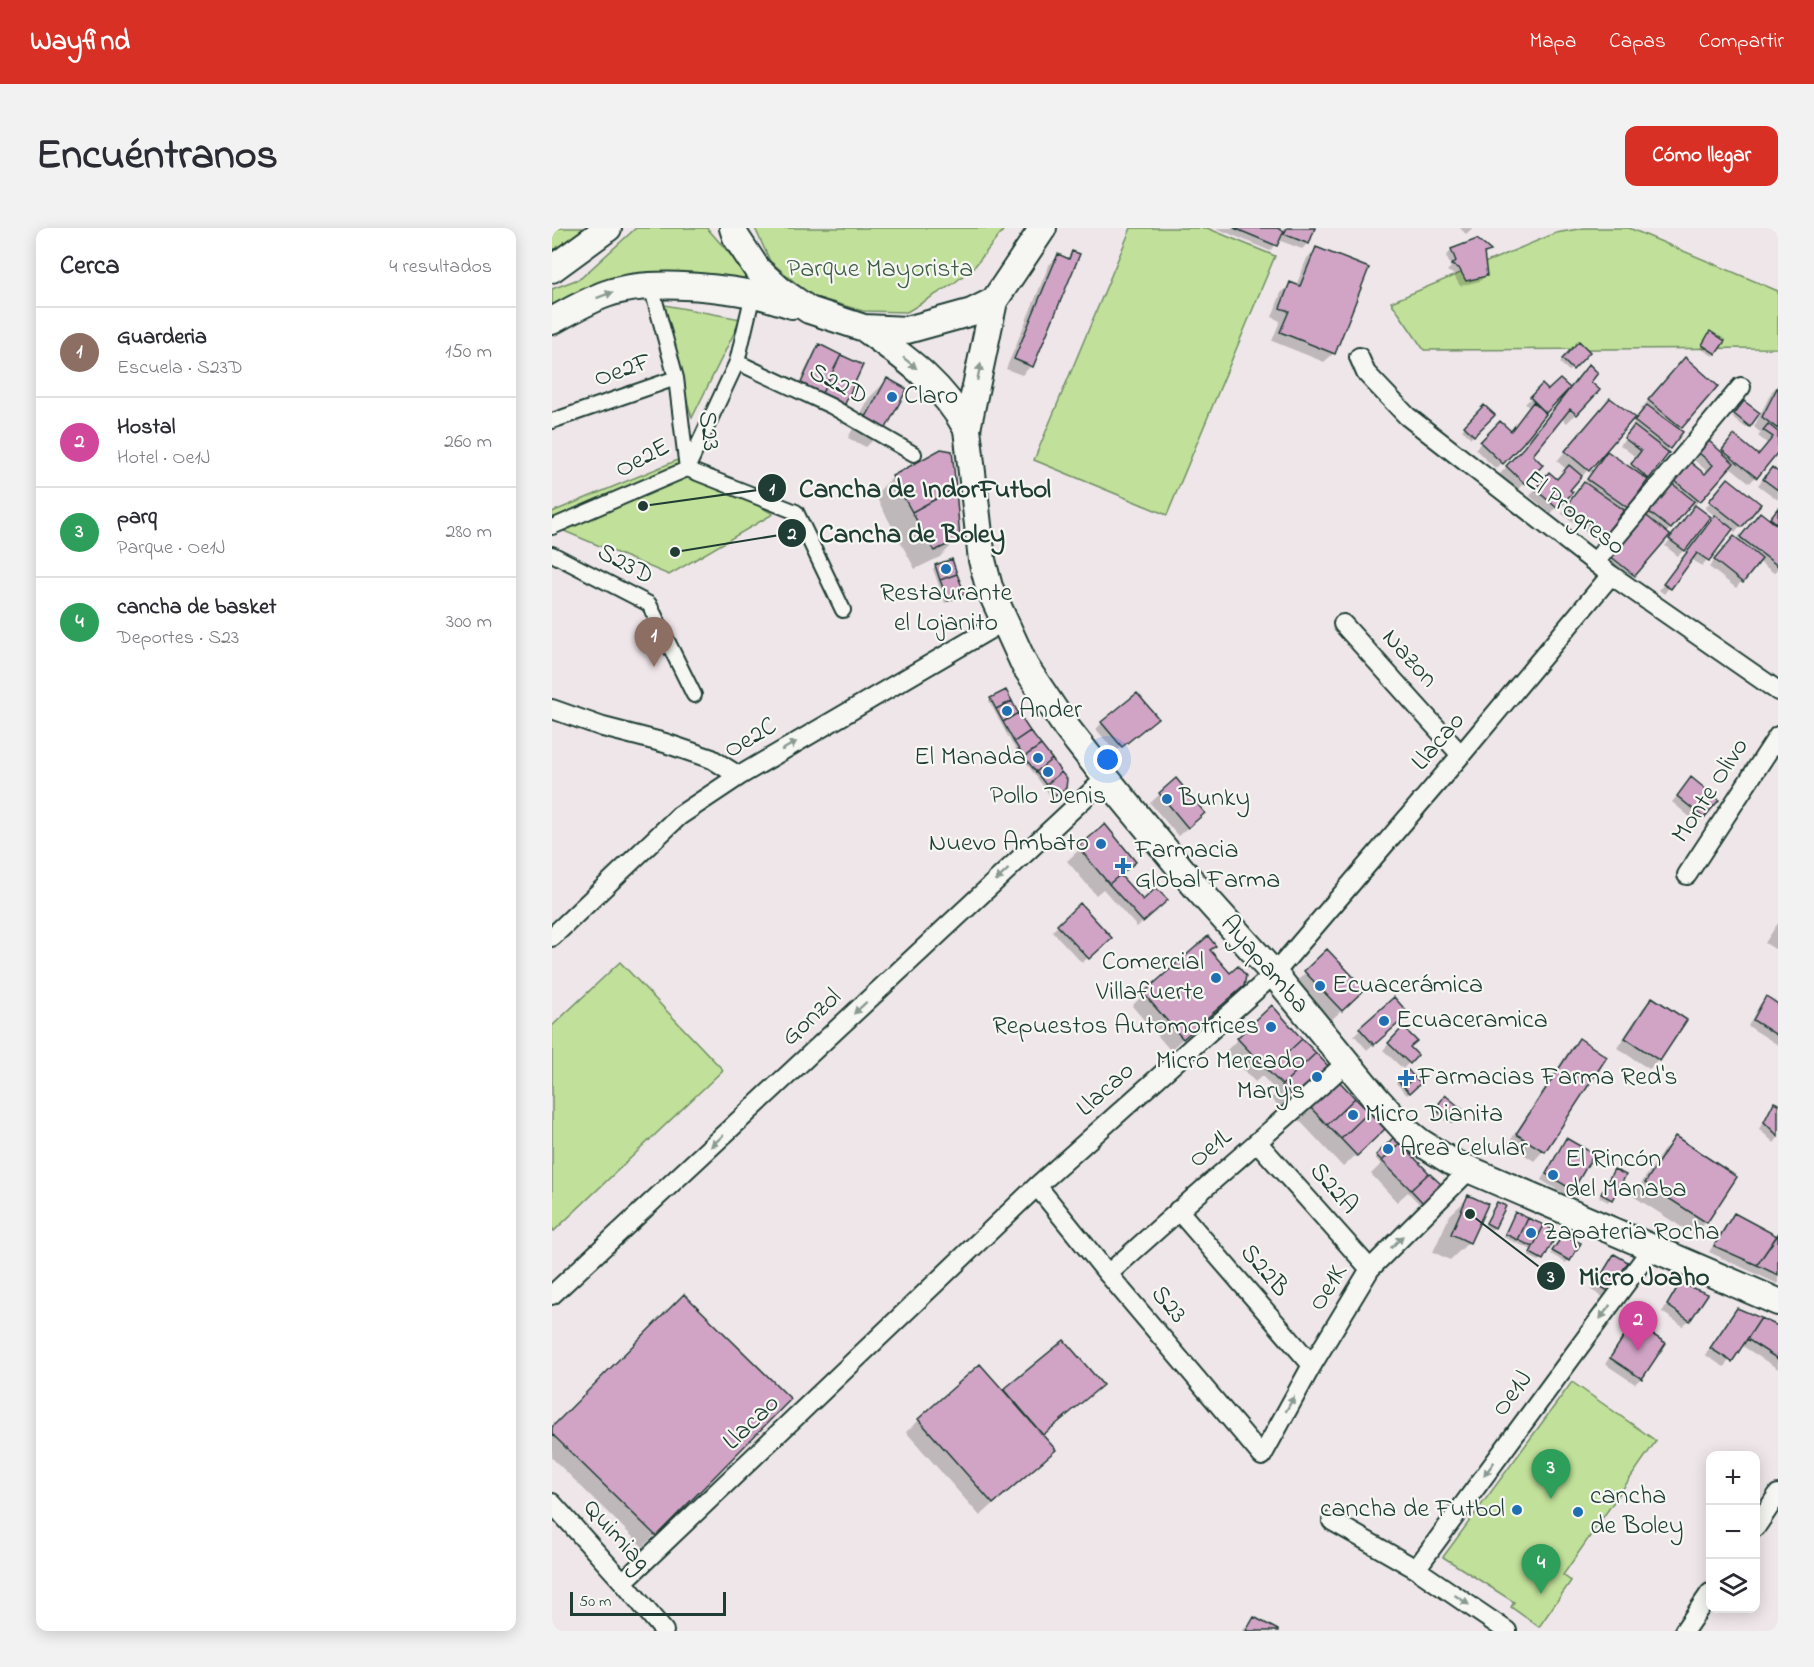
<!DOCTYPE html>
<html lang="es">
<meta charset="utf-8">
<style>
:root{--surface:#fff;--page:#f2f2f3;--text:#2b2b33;--muted:#7c7c81;--line:#e1e1e2;--accent:#d93025}
body{margin:0;font-family:"Indie Flower",sans-serif;background:var(--page);color:var(--text)}
.controls{position:absolute;right:18px;bottom:18px;display:grid;overflow:hidden;border-radius:12px;box-shadow:0 3px 15px #0003}
.controls button{width:54px;height:54px;display:grid;place-items:center;padding:0;border:0;border-bottom:2px solid var(--line);background:var(--surface);color:var(--text);font:30px sans-serif}
.scale{position:absolute;left:18px;bottom:15px;width:156px;box-sizing:border-box;padding-left:6px;border:3px solid #1f3d34;border-top:0;font-size:16px;line-height:21px;white-space:nowrap;color:#1f3d34;-webkit-text-stroke:4px #f6f6f2;paint-order:stroke}
.you{position:absolute;left:556px;top:532px;width:21px;height:21px;margin:-15px;border:4px solid #fff;border-radius:50%;background:#1a73e8;box-shadow:0 0 0 9px #1a73e833}
.badge{display:grid;place-items:center;width:39px;height:39px;border-radius:50%;background:var(--accent);color:#fff;font-size:20px;font-weight:700}
.pin{position:absolute;translate:-50% -50px;filter:drop-shadow(0 2px 3px #0008)}
.pin::after{content:'';position:absolute;top:32px;width:21px;height:18px;background:inherit;clip-path:polygon(0 0,100% 0,50% 100%)}
.list{margin:0;padding:0;list-style:none}
h2{display:flex;justify-content:space-between;align-items:center;height:78px;margin:0;padding:0 24px;font-size:26px}
h2 small{font-size:20px;font-weight:400;color:var(--muted)}
.list li{display:grid;grid-template-columns:39px 1fr auto;gap:18px;align-items:center;box-sizing:border-box;height:90px;padding:0 24px;border-top:2px solid var(--line)}
.list b{display:block;font-size:22px;white-space:nowrap}
.list p{margin:0;font-size:20px;white-space:nowrap;color:var(--muted)}
.list em{font-size:20px;font-style:normal;color:var(--muted)}
.icon{flex:none;width:33px;height:33px;fill:none;stroke:currentColor;stroke-width:2;stroke-linecap:round;stroke-linejoin:round}
.map{position:relative;flex:none;width:1226px;height:1403px;overflow:hidden;border-radius:12px}
header{display:flex;align-items:center;gap:36px;box-sizing:border-box;height:84px;padding:0 30px;background:var(--accent);color:#fff}
header strong{font-size:28px}
nav{display:flex;gap:33px;margin-inline-start:auto;font-size:21px}
.intro{display:flex;align-items:center;justify-content:space-between;box-sizing:border-box;height:144px;padding:0 36px}
h1{margin:0;font-size:42px}
.button{padding:15px 27px;border-radius:12px;background:var(--accent);color:#fff;font-size:21px;font-weight:700}
main{display:flex;gap:36px;padding:0 36px}
aside{flex:1;background:var(--surface);border-radius:12px;box-shadow:0 3px 15px #0003}
.map>svg:first-child{display:block}
</style>
<header>
<strong>Wayfind</strong>
<nav><a>Mapa</a><a>Capas</a><a>Compartir</a></nav>
</header>
<div class="intro"><h1>Encuéntranos</h1><a class="button">Cómo llegar</a></div>
<main>
<aside>
<h2>Cerca<small>4 resultados</small></h2>
<ul class="list">
<li><span class="badge" style="background:#8d6e63">1</span><div><b>Guarderia</b><p>Escuela · S23D</p></div><em>150 m</em></li>
<li><span class="badge" style="background:#d1479c">2</span><div><b>Hostal</b><p>Hotel · Oe1J</p></div><em>260 m</em></li>
<li><span class="badge" style="background:#2e9e5b">3</span><div><b>parq</b><p>Parque · Oe1J</p></div><em>280 m</em></li>
<li><span class="badge" style="background:#2e9e5b">4</span><div><b>cancha de basket</b><p>Deportes · S23</p></div><em>300 m</em></li>
</ul>
</aside>
<div class="map">
<svg width="1226" height="1403" viewBox="0 0 1226 1403">
<rect width="100%" height="100%" fill="#efe6e9"/>
<filter id="ink" filterUnits="userSpaceOnUse"><feTurbulence type="fractalNoise" baseFrequency=".0167" numOctaves="2"/><feDisplacementMap in="SourceGraphic" scale="12" xChannelSelector="R" yChannelSelector="G"/><feConvolveMatrix kernelMatrix="1 2 1 2 8 2 1 2 1" color-interpolation-filters="sRGB"/></filter>
<g filter="url(#ink)">
<path fill="#c1e099" stroke="#708e66" stroke-width="1.5" d="M0,0H44L0,30Z
M84,0H155L205,57L0,82V61L29,50Z
M203,0H453L423,38L401,56L355,84L311,83L259,68L218,33Z
M579,0H655L723,28L615,287L482,232Z
M1032,0H1077L1226,63V120L872,122L839,74L1004,5Z
M107,76L189,91L140,190Z
M128,231L221,286L117,347L0,298V284Z
M68,734L171,842L2,1003L0,1000V798Z
M1020,1154L1104,1213L1011,1347L1019,1353L987,1399L959,1379L962,1374L891,1329Z"/>
<path fill="#0003" d="M664,0H722L731,4L732,0H762L756,15L750,21L726,12L718,23Z
M908,0H921L914,6Z
M765,21L782,125L772,134L720,113L728,93L720,89L729,65L739,56L744,58L755,30Z
M900,22L937,23L931,29L934,47L928,53L908,58L901,46L895,43L899,39L894,28Z
M520,25L479,138L470,147L454,141L497,37L506,28L514,31Z
M1156,108L1163,125L1161,128L1148,120Z
M1027,115L1036,124L1017,143L1008,135Z
M268,118L309,138L243,163L262,124Z
M1037,138V154L1046,162L1015,195L1009,190L979,227L972,255L963,264L946,248L963,230L1013,166L1012,164L991,186L970,214L944,241L923,221L948,195L958,205L978,180L973,176L990,158L996,164L1008,153L1017,161Z
M1124,141L1164,158L1126,202L1117,220L1075,279L1046,312L1009,285H1011L1029,260L1047,233L1045,231L1027,252L1025,250L999,286L978,268L991,252L1005,253L1014,241L1005,233L1049,181L1052,223L1077,240L1085,230L1068,217L1080,202L1078,200L1090,184L1088,182Z
M335,152L332,201L314,219L296,210L317,170Z
M1226,157V222L1198,255L1177,238L1142,278L1157,289L1132,322L1126,328L1113,318L1143,280L1138,276L1076,353L1052,333L1132,241L1152,248L1156,244L1142,232L1151,221L1168,225L1176,215L1206,229L1216,216L1206,208L1209,205L1202,199L1220,163Z
M1193,175L1197,198L1194,200L1180,189Z
M933,179L941,187L919,210L910,202Z
M1226,246V272L1206,257L1214,247Z
M341,249L407,310L388,329L363,341L323,267Z
M1171,258L1189,298L1183,304L1179,301L1150,338L1139,331L1112,366L1107,362L1164,289L1153,280Z
M1226,280V340L1222,345L1206,333L1184,360L1157,339L1176,316L1186,313L1208,286L1217,293Z
M383,338L411,366L409,368L393,375L381,341Z
M439,471L509,562L500,570L460,516L437,473Z
M550,495L598,496L563,524L544,501Z
M624,552L642,594L626,608L598,575Z
M1134,557L1151,589L1145,595L1120,574Z
M553,598L582,634L567,648L591,674L608,678L585,699L551,661L544,667L515,633Z
M1226,695V723L1213,715Z
M506,698L552,715L530,735L500,703Z
M657,723L678,747L691,757L618,822L580,778L592,766Z
M775,723L799,774L777,794L741,757Z
M1214,770L1226,778V817L1196,798L1208,776Z
M1100,771L1107,832L1097,841L1065,820L1091,780Z
M849,792L815,822L802,807L808,801Z
M851,801L856,820L864,827L851,841L831,822Z
M686,811L776,840L731,883L719,870L725,864L710,848L703,854L674,823Z
M1028,812L1053,829L991,923L982,933L956,916L1018,821Z
M856,844L867,855L855,867L844,855Z
M891,872L908,881L896,895L881,884Z
M1223,876L1226,878V910L1222,915L1207,901L1217,882Z
M759,880L818,914L791,939L747,892Z
M1123,910L1183,949L1154,994L1142,1007L1081,968L1111,923Z
M842,911L887,957L868,977L856,964L845,974L819,946L829,936L823,930Z
M1015,912L1020,961L1014,967L989,952L1009,918Z
M1060,946L1072,948L1056,974L1047,969Z
M917,969V1014L898,1032L881,1024L898,987Z
M945,976L942,999L940,1002L932,998Z
M964,985L990,1031L987,1033L976,1028L980,1022L951,1009Z
M1182,987L1224,1009L1226,1006V1056L1157,1024L1176,993Z
M1009,1011L1027,1015L1014,1035L999,1026Z
M1063,1028L1074,1034L1057,1063L1051,1069L1039,1062L1057,1033Z
M1129,1057L1137,1092L1131,1098L1110,1084L1123,1063Z
M1180,1088L1226,1100V1141L1189,1117L1172,1139L1153,1127Z
M1082,1096L1089,1150L1083,1156L1053,1136L1076,1102Z
M428,1138L451,1165L453,1162L549,1157L490,1208L489,1234L428,1288L354,1204Z
M237,1171L91,1319L0,1230V1201Z
M702,1391L724,1403H690Z"/>
<path fill="#d1a4c6" stroke="#1f3d34" stroke-width="1.5" d="M682,0H725L732,3L725,18Z
M735,0H763L757,16L732,6Z
M925,11L939,23L932,25L935,48L914,53L907,40L899,37L904,33L899,21Z
M764,19L817,40L783,126L728,104L737,83L728,80L738,54L748,58Z
M520,23L528,26L481,139L462,131L506,26L517,31Z
M1158,103L1173,113L1164,126L1150,117Z
M1027,113L1038,124L1021,142L1010,131Z
M267,116L289,127L269,167L248,157Z
M289,127L311,137L292,178L269,167Z
M1133,129L1166,158L1130,200L1096,172Z
M1037,136L1046,145L1039,154L1048,162L1025,187L1018,181L981,227L991,237L973,256L954,238L972,219Z
M335,150L355,161L333,202L313,191Z
M1008,151L1018,160L994,185L978,169L990,156L996,162Z
M1226,158V201L1210,189Z
M1058,170L1083,189L1037,243L1013,223Z
M1192,173L1208,185L1198,199L1182,186Z
M981,174L994,186L971,215L951,236L928,214L948,193L959,203Z
M932,177L943,187L922,208L912,198Z
M1095,177L1131,204L1118,221L1082,193Z
M1216,196L1226,204V224L1205,250L1170,222L1182,207L1206,227L1221,209L1211,202Z
M1082,198L1117,225L1097,251L1079,236L1089,223L1072,210Z
M1157,213L1182,235L1148,274L1122,252L1138,234L1153,246L1161,237L1147,225Z
M389,221L400,223L404,260L360,284L340,248Z
M1055,223L1096,252L1076,280L1035,251Z
M1017,237L1030,248L1018,262L1021,264L1006,281L983,261L997,244L1005,251Z
M1220,239L1226,244V262L1211,251Z
M1176,250L1209,276L1190,299L1157,273Z
M1117,253L1142,273L1119,301L1093,281Z
M1032,254L1072,282L1053,307L1014,278Z
M404,260L408,311L382,323L360,284Z
M1143,277L1159,289L1133,323L1117,311Z
M1226,280V296L1218,290Z
M1208,284L1226,298V338L1188,309Z
M1091,285L1118,307L1083,348L1057,327Z
M1163,287L1181,301L1157,333L1145,325L1119,361L1111,356Z
M1182,308L1210,331L1191,355L1162,332Z
M400,331L405,346L388,352L383,337Z
M405,346L413,366L396,373L388,352Z
M454,462L460,473L444,481L438,470Z
M585,465L606,490L570,519L549,494Z
M460,473L466,485L451,494L444,481Z
M466,485L478,503L462,514L451,494Z
M478,503L489,517L472,529L462,514Z
M489,517L500,531L484,544L472,529Z
M500,531L509,544L494,557L484,544Z
M509,544L515,551L514,560L503,568L494,557Z
M1139,549L1167,572L1152,590L1125,568Z
M624,550L653,585L636,600L607,565Z
M553,596L584,634L557,656L526,619Z
M568,647L591,672L604,660L616,672L591,694L557,656Z
M528,675L560,710L537,731L505,697Z
M656,708L664,718L658,722L678,745L686,738L694,748L692,758L631,811L591,765Z
M775,721L813,761L790,783L752,743Z
M1214,768L1226,776V808L1201,792Z
M842,769L857,786L822,817L807,800Z
M1100,769L1135,792L1108,833L1073,810Z
M720,777L750,811L716,843L685,810Z
M851,799L865,813L858,819L866,827L858,836L836,815Z
M1027,810L1055,829L993,924L964,906Z
M750,811L764,825L730,857L716,843Z
M764,825L778,840L744,872L730,857Z
M856,842L862,849L852,859L845,852Z
M862,849L869,855L858,865L852,859Z
M786,852L803,870L775,897L758,879Z
M893,867L910,881L900,894L883,881Z
M803,870L817,884L789,911L775,897Z
M1222,874L1226,876V908L1212,894Z
M817,884L833,901L805,928L789,911Z
M1123,908L1185,949L1155,995L1093,955Z
M842,909L848,915L830,933L824,927Z
M1014,910L1042,926L1021,962L994,946Z
M848,915L877,945L859,962L830,933Z
M1062,941L1074,947L1060,972L1049,966Z
M877,945L890,957L871,975L859,962Z
M916,967L936,976L918,1015L899,1006Z
M945,974L954,978L943,1000L934,995Z
M963,984L976,990L966,1012L953,1006Z
M1182,985L1225,1008L1205,1037L1162,1018Z
M976,990L992,997L981,1019L966,1012Z
M992,997L1006,1004L991,1032L978,1025Z
M1226,1006V1047L1205,1037Z
M1011,1007L1029,1015L1018,1033L1000,1023Z
M1062,1026L1076,1034L1058,1064L1044,1056Z
M1128,1055L1156,1066L1138,1093L1115,1077Z
M132,1066L239,1171L104,1308L0,1206V1199Z
M1185,1080L1209,1090L1180,1134L1158,1120Z
M1209,1090L1226,1098V1131L1195,1111Z
M1081,1094L1114,1115L1090,1151L1058,1130Z
M512,1112L551,1157L491,1207L452,1161Z
M428,1136L504,1222L441,1276L366,1191Z
M702,1389L726,1402V1403H694Z"/>
<g fill="none" stroke-linecap="round" stroke-linejoin="round">
<defs>
<path id="pedestrian" d="M99,58L124,150L135,241L244,284L291,382
M185,134L279,178L362,226
M0,193L124,150
M0,299L135,241L185,134L201,66
M0,326L97,376L142,467"/>
<path id="minor" d="M807,129L814,145L855,188L1059,347L1226,463
M1043,334L1189,159
M791,396L909,527
M0,481L51,499L113,515L160,531L187,548
M1135,647L1226,508
M0,709L127,588L187,548L452,393
M706,915L818,1041
M485,958L556,1046L710,1228L760,1137L818,1041L917,942
M626,982L760,1137
M556,1046C635,974 716,906 794,835
M0,1067L554,550
M0,1275L71,1354L112,1403
M780,1293L864,1341L955,1403
M1204,1299L1226,1266
M864,1341L1100,1020
M71,1354L485,958L722,746L909,527L1059,347
M1132,1403L1158,1365"/>
<path id="secondary" d="M181,0L184,9L205,41L228,62L257,82L312,100L355,102L420,84L442,73L491,0
M0,41L56,0
M442,73L415,201L430,332L437,359L473,438L514,499L554,550L644,659L722,746L823,869L853,902L868,914L900,934L1226,1074
M0,93C18,83 35,73 54,66C94,52 158,58 200,66C213,68 227,73 240,77
M312,100C353,130 390,155 415,201"/>
</defs>
<use href="#pedestrian" stroke="#1f3d34" stroke-width="18"/>
<use href="#minor" stroke="#1f3d34" stroke-width="22"/>
<use href="#secondary" stroke="#1f3d34" stroke-width="30"/>
<use href="#pedestrian" stroke="#f6f6f2" stroke-width="14"/>
<use href="#minor" stroke="#f6f6f2" stroke-width="18"/>
<use href="#secondary" stroke="#f6f6f2" stroke-width="26"/>
</g>
<defs><path id="oneway-solid" d="M-6-.8H1V-3.2L6.5 0L1 3.2V.8H-6Z" transform="scale(1.5)"/></defs>
<g fill="#8a9a93">
<use href="#oneway-solid" transform="translate(53 67) rotate(-20)"/>
<use href="#oneway-solid" transform="translate(358 135) rotate(39)"/>
<use href="#oneway-solid" transform="translate(427 144) rotate(-78)"/>
<use href="#oneway-solid" transform="translate(237 518) rotate(-30)"/>
<use href="#oneway-solid" transform="translate(450 647) rotate(137)"/>
<use href="#oneway-solid" transform="translate(308 780) rotate(137)"/>
<use href="#oneway-solid" transform="translate(165 913) rotate(137)"/>
<use href="#oneway-solid" transform="translate(845 1014) rotate(-45)"/>
<use href="#oneway-solid" transform="translate(1053 1084) rotate(126)"/>
<use href="#oneway-solid" transform="translate(738 1176) rotate(-61)"/>
<use href="#oneway-solid" transform="translate(937 1241) rotate(126)"/>
<use href="#oneway-solid" transform="translate(910 1372) rotate(34)"/>
</g>
</g>
<g fill="#1f6fb2" stroke="#f6f6f2" stroke-width="2">
<circle cx="340" cy="169" r="6"/>
<circle cx="394" cy="341" r="6"/>
<circle cx="455" cy="483" r="6"/>
<circle cx="486" cy="530" r="6"/>
<circle cx="496" cy="544" r="6"/>
<circle cx="615" cy="571" r="6"/>
<circle cx="549" cy="616" r="6"/>
<path d="M568 629h6v6h6v6h-6v6h-6v-6h-6v-6h6z"/>
<circle cx="664" cy="750" r="6"/>
<circle cx="768" cy="758" r="6"/>
<circle cx="832" cy="793" r="6"/>
<circle cx="719" cy="799" r="6"/>
<circle cx="765" cy="849" r="6"/>
<path d="M851 841h6v6h6v6h-6v6h-6v-6h-6v-6h6z"/>
<circle cx="801" cy="887" r="6"/>
<circle cx="836" cy="921" r="6"/>
<circle cx="1001" cy="947" r="6"/>
<circle cx="979" cy="1005" r="6"/>
<circle cx="965" cy="1282" r="6"/>
<circle cx="1026" cy="1284" r="6"/>
</g>
<g text-anchor="middle" dominant-baseline="central" stroke-width="4.5" stroke-linejoin="round" paint-order="stroke">
<g font-size="26" fill="#3f5e48" stroke="#f6f6f2">
<text x="328" y="42">Parque Mayorista</text>
</g>
<g font-size="26" fill="#1f3d34" stroke="#f6f6f2">
<text transform="translate(71 143) rotate(-19)">Oe2F</text>
<text transform="translate(286 157) rotate(27)">S22D</text>
<text transform="translate(156 203) rotate(83)">S23</text>
<text transform="translate(91 231) rotate(-28)">Oe2E</text>
<text transform="translate(1022 286) rotate(38)">El Progreso</text>
<text transform="translate(73 337) rotate(28)">S23D</text>
<text transform="translate(857 431) rotate(48)">Nazon</text>
<text transform="translate(199 511) rotate(-31)">Oe2C</text>
<text transform="translate(887 514) rotate(-50)">Llacao</text>
<text transform="translate(1159 563) rotate(-57)">Monte Olivo</text>
<text transform="translate(712 737) rotate(49)">Ayapamba</text>
<text transform="translate(260 790) rotate(-43)">Gonzol</text>
<text transform="translate(554 862) rotate(-42)">Llacao</text>
<text transform="translate(659 921) rotate(-40)">Oe1L</text>
<text transform="translate(781 961) rotate(49)">S22A</text>
<text transform="translate(712 1043) rotate(49)">S22B</text>
<text transform="translate(777 1060) rotate(-59)">Oe1K</text>
<text transform="translate(616 1077) rotate(50)">S23</text>
<text transform="translate(961 1166) rotate(-54)">Oe1J</text>
<text transform="translate(200 1195) rotate(-44)">Llacao</text>
<text transform="translate(64 1308) rotate(48)">Quimiag</text>
</g>
<g font-size="26" fill="#1f3d34" stroke="#f6f6f2" text-anchor="start">
<text x="352" y="169">Claro</text>
<text x="394" y="366" text-anchor="middle">Restaurante<tspan x="394" dy="30">el Lojanito</tspan></text>
<text x="467" y="483">Ander</text>
<text x="474" y="530" text-anchor="end">El Manada</text>
<text x="496" y="569" text-anchor="middle">Pollo Denis</text>
<text x="627" y="571">Bunky</text>
<text x="537" y="616" text-anchor="end">Nuevo Ambato</text>
<text x="583" y="623">Farmacia<tspan x="583" dy="30">Global Farma</tspan></text>
<text x="652" y="735" text-anchor="end">Comercial<tspan x="652" dy="30">Villafuerte</tspan></text>
<text x="780" y="758">Ecuacerámica</text>
<text x="844" y="793">Ecuaceramica</text>
<text x="707" y="799" text-anchor="end">Repuestos Automotrices</text>
<text x="753" y="834" text-anchor="end">Micro Mercado<tspan x="753" dy="30">Mary's</tspan></text>
<text x="866" y="850">Farmacias Farma Red's</text>
<text x="813" y="887">Micro Dianita</text>
<text x="848" y="921">Area Celular</text>
<text x="1013" y="932">El Rincón<tspan x="1013" dy="30">del Manaba</tspan></text>
<text x="991" y="1005">Zapateria Rocha</text>
<text x="1038" y="1269">cancha<tspan x="1038" dy="30">de Boley</tspan></text>
<text x="953" y="1282" text-anchor="end">cancha de Futbol</text>
</g>
</g>
<path fill="none" stroke="#1f3d34" stroke-width="2" d="M91 278L220 260M123 324L240 305M918 986L999 1048"/>
<g fill="#1f3d34" stroke="#f6f6f2" stroke-width="2">
<circle cx="91" cy="278" r="6"/>
<circle cx="123" cy="324" r="6"/>
<circle cx="918" cy="986" r="6"/>
<circle cx="220" cy="260" r="15"/>
<circle cx="240" cy="305" r="15"/>
<circle cx="999" cy="1048" r="15"/>
</g>
<g font-size="18" text-anchor="middle" font-weight="bold" fill="#fff">
<text x="220" y="266">1</text>
<text x="240" y="311">2</text>
<text x="999" y="1054">3</text>
</g>
<g font-size="27" text-anchor="middle" font-weight="bold" fill="#1f3d34" stroke="#f6f6f2" stroke-width="4.5" stroke-linejoin="round" paint-order="stroke">
<text x="373" y="269">Cancha de IndorFutbol</text>
<text x="360" y="314">Cancha de Boley</text>
<text x="1092" y="1057">Micro Joaho</text>
</g>
</svg>
<div class="controls">
<button>+</button>
<button>−</button>
<button><svg class="icon" aria-label="layers" viewBox="0 0 24 24"><path d="M12 4l9 5-9 5-9-5zM3 14l9 5 9-5"/></svg></button>
</div>
<div class="scale">50 m</div>
<div class="you"></div>
<div class="pin badge" style="left:102px;top:439px;background:#8d6e63">1</div>
<div class="pin badge" style="left:1086px;top:1123px;background:#d1479c">2</div>
<div class="pin badge" style="left:999px;top:1271px;background:#2e9e5b">3</div>
<div class="pin badge" style="left:989px;top:1366px;background:#2e9e5b">4</div>
</div>
</main>
